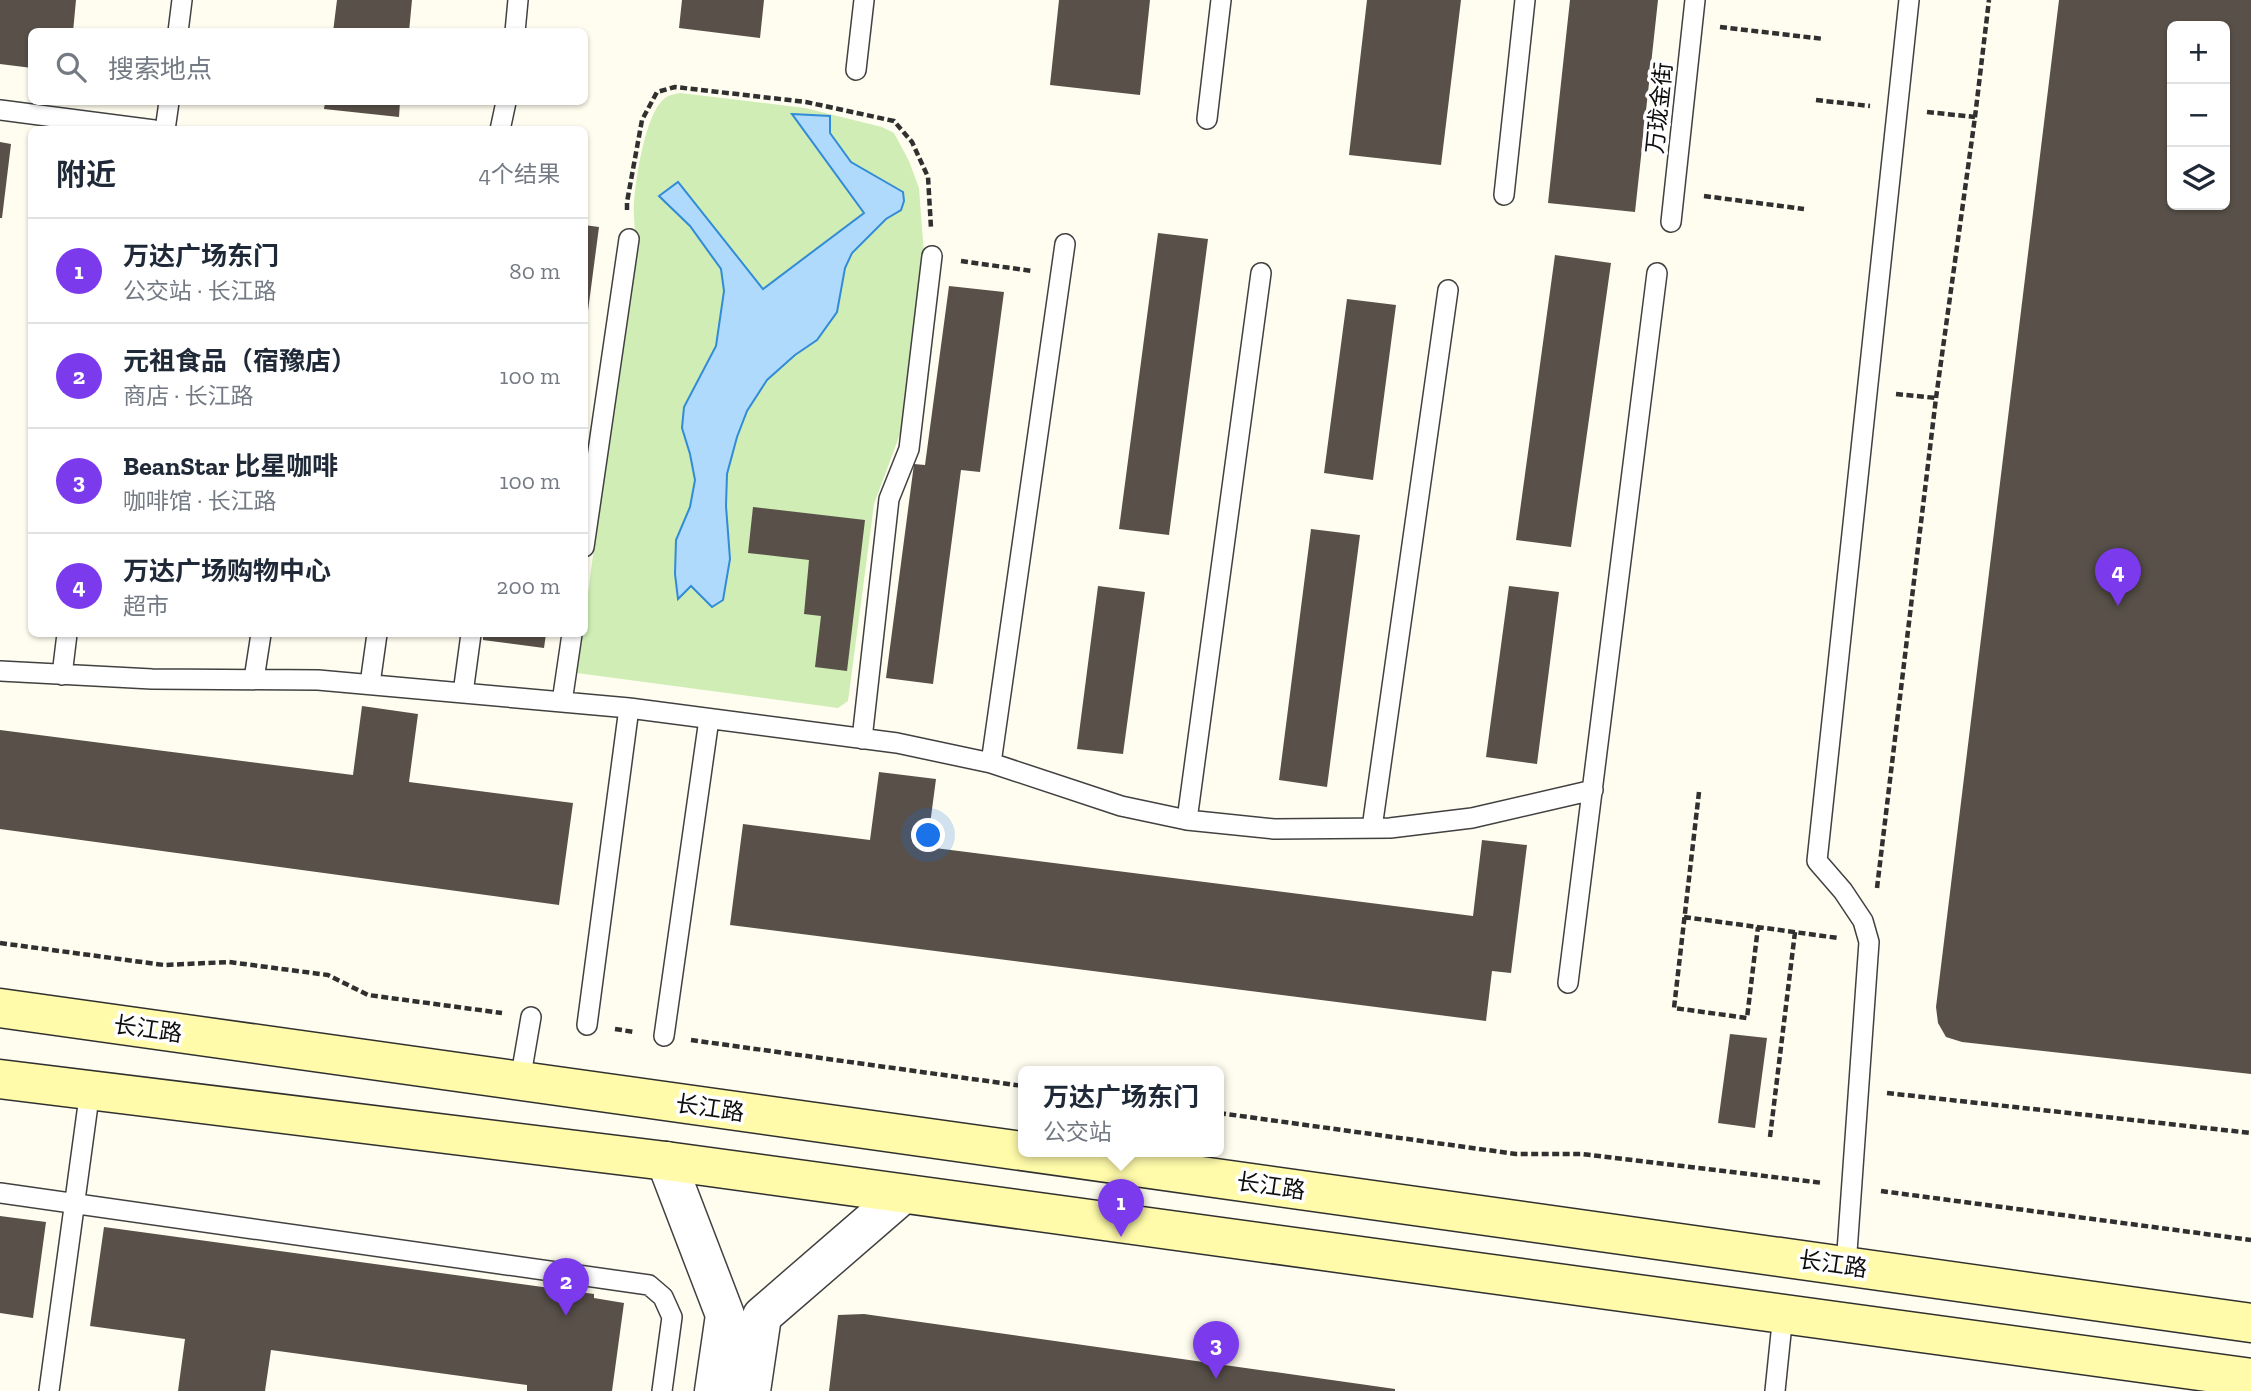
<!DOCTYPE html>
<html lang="zh">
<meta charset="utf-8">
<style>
:root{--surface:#fff;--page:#f6f6f7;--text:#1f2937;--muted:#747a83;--line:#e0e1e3;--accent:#7c3aed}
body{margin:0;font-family:"Zilla Slab","Noto Sans SC",serif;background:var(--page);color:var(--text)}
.controls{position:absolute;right:21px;top:21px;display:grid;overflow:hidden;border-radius:10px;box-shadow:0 2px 5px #0004}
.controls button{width:63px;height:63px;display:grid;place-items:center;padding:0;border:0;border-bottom:2px solid var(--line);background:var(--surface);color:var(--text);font:35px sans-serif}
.you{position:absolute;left:929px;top:836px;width:24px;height:24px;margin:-18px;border:5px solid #fff;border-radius:50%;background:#1a73e8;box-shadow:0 0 0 10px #1a73e833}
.badge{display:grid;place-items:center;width:46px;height:46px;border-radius:50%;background:var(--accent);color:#fff;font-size:23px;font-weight:700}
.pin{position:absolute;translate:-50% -58px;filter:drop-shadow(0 2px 4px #0008)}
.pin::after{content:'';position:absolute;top:37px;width:24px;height:21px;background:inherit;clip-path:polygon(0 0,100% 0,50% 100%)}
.popup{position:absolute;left:1018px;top:1066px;width:206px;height:91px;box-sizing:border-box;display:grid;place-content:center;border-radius:10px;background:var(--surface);filter:drop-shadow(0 2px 5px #0005);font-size:23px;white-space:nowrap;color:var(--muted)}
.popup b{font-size:26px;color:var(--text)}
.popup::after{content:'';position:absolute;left:50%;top:100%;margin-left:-14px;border:14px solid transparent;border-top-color:var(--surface)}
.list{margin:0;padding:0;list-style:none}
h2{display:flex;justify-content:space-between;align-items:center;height:91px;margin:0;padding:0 28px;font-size:30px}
h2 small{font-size:23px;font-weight:400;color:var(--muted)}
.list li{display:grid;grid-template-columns:46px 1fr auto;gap:21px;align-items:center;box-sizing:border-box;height:105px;padding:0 28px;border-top:2px solid var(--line)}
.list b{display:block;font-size:26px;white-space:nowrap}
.list p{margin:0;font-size:23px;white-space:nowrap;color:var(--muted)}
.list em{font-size:23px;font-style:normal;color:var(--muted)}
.icon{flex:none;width:38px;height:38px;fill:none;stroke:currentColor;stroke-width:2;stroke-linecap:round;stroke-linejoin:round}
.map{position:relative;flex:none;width:2251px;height:1391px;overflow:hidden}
.search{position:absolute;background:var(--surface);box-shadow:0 2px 5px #0004;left:28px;top:28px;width:560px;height:77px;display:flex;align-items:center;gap:18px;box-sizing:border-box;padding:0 24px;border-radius:10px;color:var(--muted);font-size:26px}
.panel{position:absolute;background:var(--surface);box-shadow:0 2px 5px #0004;left:28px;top:126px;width:560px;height:511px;border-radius:10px}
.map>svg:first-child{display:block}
</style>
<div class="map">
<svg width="2251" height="1391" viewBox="0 0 2251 1391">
<rect width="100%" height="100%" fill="#fffdef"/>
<path fill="#cfedb5" d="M680,93L805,108L882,127L894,133L909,161L919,188L924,255L903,426L874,504L848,701L838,708L577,673L582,634H584L585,616L635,236C635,225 633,213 634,202C636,178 645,113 665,98C669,95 675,94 680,93Z"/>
<path fill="#afdafb" stroke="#318bd7" stroke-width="2" d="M792,114L830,116V133L851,162L903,192L904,201L901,210L886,219L852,253L845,268L837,312L817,340L795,355L767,380L747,411L737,437L727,474L726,506L730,559L723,600L712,607L691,586L678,599L675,574L676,540L690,507L695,480L690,454L682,428L684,407L716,346L724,291L721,269L690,226L659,196L678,182L763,289L864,213Z"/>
<path fill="#585049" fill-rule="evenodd" d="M0,0H76L73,32H32V68L0,64Z
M337,0H412L409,32H333Z
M682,0H764L760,38L679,28Z
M1059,0H1150L1140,95L1050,85Z
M1367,0H1461L1441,165L1349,155Z
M1570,0H1658L1635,212L1548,203Z
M2059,0H2251V1074L1962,1042L1946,1037L1938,1023L1936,1007ZM2172,26H2225V205H2172Z
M325,102H400L399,117L324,109Z
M0,142L11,144L2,218H0Z
M584,225L599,227L586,326H584Z
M1158,233L1208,239L1169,535L1119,529Z
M1555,255L1611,263L1571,547L1516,540Z
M949,286L1004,292L980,472L961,470L933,684L886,678L914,464L925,465Z
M1347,299L1396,305L1373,480L1324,473Z
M753,507L865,520L847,671L815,667L821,616L804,614L809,560L748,553Z
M1311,529L1360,535L1327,787L1279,780Z
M1098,586L1145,592L1123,754L1077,749Z
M1509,586L1559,592L1537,764L1486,757Z
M483,634H546L544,648L483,640Z
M362,706L418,714L409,782L573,803L559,905L0,829V730L353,775Z
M879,772L936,779L927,847L1473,916L1482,840L1527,845L1511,973L1492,971L1486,1021L730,925L743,824L870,840Z
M1730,1034L1767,1038L1755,1128L1718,1123Z
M0,1216L46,1222L33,1318L0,1313Z
M104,1227L594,1294V1298L624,1303L612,1391H527V1385L271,1350L265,1391H178L185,1339L90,1326Z
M864,1314L1395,1389V1391H829L838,1315Z"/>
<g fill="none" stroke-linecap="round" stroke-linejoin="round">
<defs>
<path id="lane" d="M178,32L182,0
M515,32L518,0
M856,70L864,0
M0,110L154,130
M1207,119L1221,0
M165,130L169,102
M500,130L506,102
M1504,195L1525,0
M1671,222L1695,0
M584,547L629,239
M0,671L152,679L318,680L629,708L897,743L991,763L1121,806L1187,820L1274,829L1390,828L1472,818L1593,790
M62,675L67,634
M254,679L261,634
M370,684L377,634
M463,693L471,634
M562,702L572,634
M862,739L889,499L909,449L932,256
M991,763L1065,244
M1187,820L1261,273
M1372,828L1448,290
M1568,983L1657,273
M587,1025L629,708
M664,1036L709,719
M520,1081L531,1017
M0,1193L649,1285L663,1297L672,1317L662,1391
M1846,1266L1869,942L1863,921L1843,891L1817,861L1909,0
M49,1391L90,1090
M1775,1391L1783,1314"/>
<path id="street" d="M666,1161L725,1315L714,1391
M751,1391L762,1316L903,1194"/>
<path id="secondary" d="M0,1008L2251,1323
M0,1079L666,1161L2251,1378"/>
</defs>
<use href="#lane" stroke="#414141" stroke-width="22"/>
<use href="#street" stroke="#414141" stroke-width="41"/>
<use href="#secondary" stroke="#303030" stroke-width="41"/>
<path stroke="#303030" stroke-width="4.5" stroke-dasharray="7 3.5" stroke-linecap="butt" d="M1720,27L1824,39
M1816,100L1870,106
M1927,112L1975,117
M1704,196L1804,209
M627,210V202L642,120L657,92L675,87L806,102L894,121L912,142L928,177L931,228
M961,261L1032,271
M1896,394L1936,398
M1699,792L1674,1008L1747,1018L1758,927
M1877,888L1936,398L1975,117L1989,0
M1684,917L1838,938
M0,943L164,965L229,962L328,975L368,995L502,1013
M615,1029L634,1032
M691,1040L1023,1086
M1887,1093L2251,1133
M1219,1113L1516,1154H1582L1823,1183
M1770,1137L1795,932
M1881,1191L2251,1240"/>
<use href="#lane" stroke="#fff" stroke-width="19"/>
<use href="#street" stroke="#fff" stroke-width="38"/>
<use href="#secondary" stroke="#fffbaa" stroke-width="38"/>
</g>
<g text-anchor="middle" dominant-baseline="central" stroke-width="7" stroke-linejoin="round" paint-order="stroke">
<g font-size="23" fill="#0e0e0e" stroke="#fff">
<text transform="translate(1659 108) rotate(-84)">万珑金街</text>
<text transform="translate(148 1029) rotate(8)">长江路</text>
<text transform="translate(710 1108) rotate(8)">长江路</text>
<text transform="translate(1271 1186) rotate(8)">长江路</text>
<text transform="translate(1833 1264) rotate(8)">长江路</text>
</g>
</g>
</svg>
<div class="controls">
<button>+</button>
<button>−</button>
<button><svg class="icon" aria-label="layers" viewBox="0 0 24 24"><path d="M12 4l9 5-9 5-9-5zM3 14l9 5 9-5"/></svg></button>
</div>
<div class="you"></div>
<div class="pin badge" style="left:1121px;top:1237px">1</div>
<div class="popup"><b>万达广场东门</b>公交站</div>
<div class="pin badge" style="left:566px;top:1316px">2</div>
<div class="pin badge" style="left:1216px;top:1379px">3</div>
<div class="pin badge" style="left:2118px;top:606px">4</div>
<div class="search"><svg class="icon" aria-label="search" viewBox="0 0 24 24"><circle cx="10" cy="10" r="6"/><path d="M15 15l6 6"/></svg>搜索地点</div>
<section class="panel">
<h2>附近<small>4个结果</small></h2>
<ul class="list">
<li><span class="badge">1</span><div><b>万达广场东门</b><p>公交站 · 长江路</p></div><em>80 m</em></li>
<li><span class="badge">2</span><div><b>元祖食品（宿豫店）</b><p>商店 · 长江路</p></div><em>100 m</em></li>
<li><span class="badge">3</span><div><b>BeanStar 比星咖啡</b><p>咖啡馆 · 长江路</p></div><em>100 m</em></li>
<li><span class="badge">4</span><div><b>万达广场购物中心</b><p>超市</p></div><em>200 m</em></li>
</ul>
</section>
</div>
